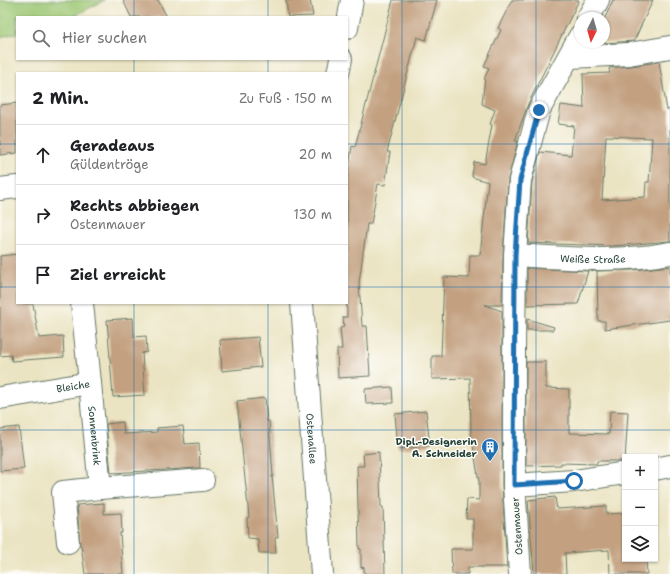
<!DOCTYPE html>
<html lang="de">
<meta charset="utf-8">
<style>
:root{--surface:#fff;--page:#f2f2f2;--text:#202124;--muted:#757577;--line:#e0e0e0}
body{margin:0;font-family:"Shantell Sans",sans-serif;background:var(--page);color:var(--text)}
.controls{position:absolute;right:12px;bottom:12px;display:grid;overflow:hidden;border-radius:0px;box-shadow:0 1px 3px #0004}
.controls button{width:36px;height:36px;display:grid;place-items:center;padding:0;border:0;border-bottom:1px solid var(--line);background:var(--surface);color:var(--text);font:20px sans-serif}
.compass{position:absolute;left:574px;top:12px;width:36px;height:36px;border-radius:50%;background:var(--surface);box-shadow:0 1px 3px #0004;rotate:185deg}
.stop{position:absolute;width:12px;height:12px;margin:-9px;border:3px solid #1f6fb2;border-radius:50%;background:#fff}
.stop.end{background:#1f6fb2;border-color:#fff;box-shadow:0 1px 4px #0008}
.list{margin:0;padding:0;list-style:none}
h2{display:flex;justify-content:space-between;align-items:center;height:52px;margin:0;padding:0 16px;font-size:17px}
h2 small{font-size:13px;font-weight:400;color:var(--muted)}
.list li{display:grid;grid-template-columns:26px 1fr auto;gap:12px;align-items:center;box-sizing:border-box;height:60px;padding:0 16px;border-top:1px solid var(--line)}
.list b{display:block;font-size:15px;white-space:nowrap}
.list p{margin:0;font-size:13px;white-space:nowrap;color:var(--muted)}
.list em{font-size:13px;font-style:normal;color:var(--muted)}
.icon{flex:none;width:22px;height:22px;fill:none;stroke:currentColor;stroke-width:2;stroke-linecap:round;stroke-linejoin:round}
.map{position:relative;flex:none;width:670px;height:574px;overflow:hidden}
.search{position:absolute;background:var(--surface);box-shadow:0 1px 3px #0004;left:16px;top:16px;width:332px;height:44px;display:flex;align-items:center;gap:10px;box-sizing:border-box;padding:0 14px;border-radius:0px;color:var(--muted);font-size:15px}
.panel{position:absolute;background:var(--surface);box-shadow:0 1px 3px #0004;left:16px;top:72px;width:332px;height:232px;border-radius:0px}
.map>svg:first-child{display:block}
</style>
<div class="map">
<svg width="670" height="574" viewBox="0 0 670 574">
<rect width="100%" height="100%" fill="#fdfcf7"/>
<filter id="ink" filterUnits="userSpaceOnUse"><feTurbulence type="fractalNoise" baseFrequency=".025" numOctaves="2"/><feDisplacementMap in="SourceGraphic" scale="8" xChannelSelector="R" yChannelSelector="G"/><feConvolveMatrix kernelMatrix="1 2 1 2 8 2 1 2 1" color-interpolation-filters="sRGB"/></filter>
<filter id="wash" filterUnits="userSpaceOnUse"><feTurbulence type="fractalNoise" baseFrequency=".012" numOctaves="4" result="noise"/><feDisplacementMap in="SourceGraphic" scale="16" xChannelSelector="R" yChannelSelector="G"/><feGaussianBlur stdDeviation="0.9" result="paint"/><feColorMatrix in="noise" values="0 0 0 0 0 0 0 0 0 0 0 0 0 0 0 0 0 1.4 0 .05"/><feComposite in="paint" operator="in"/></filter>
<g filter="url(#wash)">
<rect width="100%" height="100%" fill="#ebe4c3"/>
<path fill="#9dc774" stroke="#5e8254" d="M0,0H105L72,17H17V33L0,37Z"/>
<g id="blocks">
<path fill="#c3a080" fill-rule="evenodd" d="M123,0H158L167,17H131Z
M286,0H310L313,16L288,17Z
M393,0H437L426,40L417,37L387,152H390L385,185L378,184L371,224H367L359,283L362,326H367L370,376L338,378L337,349H342L340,328L344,327L343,317H347V180L352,146L355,147Z
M512,0H579L528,104L515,141H518L508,179L503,254L502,305H485L502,311V485L507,567H468V574H452L451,549H473V519H466L467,499L479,500V482L471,433L470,378L432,379V356H441L444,277L469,278L470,255H480L488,182L472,177L474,162L485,164L492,125L490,124L495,110L482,104L485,77L489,68L484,66L501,30L498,28Z
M613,0H653L634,41L604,43V20Z
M659,62L667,110L670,109V241L612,246L528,243L532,182L540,152L571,155L574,126L558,124L561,105L584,108L583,74L610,73L609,68L631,66ZM606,136L652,138L649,182H646L645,197L602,200Z
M17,103V153L0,155V105Z
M17,254V303L33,304L39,338L63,336L64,357L12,361L11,355L0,356V256Z
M670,266V320L605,329V321H598L597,271L633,270Z
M527,268L588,271L578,304L527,305Z
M133,318L134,337L146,336L147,352L142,353L145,395L113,397L107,320Z
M527,319L554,327L553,330H527Z
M258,337L261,367L222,371L220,340Z
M526,362H546V388L569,389V433L609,434L610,411L628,412L625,461H597V464L561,463V465L526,466Z
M392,387L393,403L366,404L365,389Z
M265,398L267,421H269L273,476H272L278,537L275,538L276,553H259L258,539L248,538L247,518L249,517L237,401Z
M426,411L430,446L398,449L395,414Z
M123,422L124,434L157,432V428L183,426L185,444L199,443L200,468L111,473L106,424Z
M19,427L24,469L0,471V429Z
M379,452L381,507H383L385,574H364V567L361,568V549H359L357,466H364L363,454Z
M555,497L557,509L606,506V514L625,513V559H646L647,574H610L609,550L565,553L566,574H534L528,500Z
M104,503V514L121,513L122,533H120L123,574H85L81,545H80L77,505Z"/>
</g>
</g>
<g filter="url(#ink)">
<use href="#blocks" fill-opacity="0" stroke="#676" stroke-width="1"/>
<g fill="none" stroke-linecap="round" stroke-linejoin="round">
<defs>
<g id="minor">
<path d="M588,18L598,0"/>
<path d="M347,28L352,0"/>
<path d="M570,57L629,54L670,47"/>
<path d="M338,73L341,59"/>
<path d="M0,189L17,187"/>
<path id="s1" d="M515,255C565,258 621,263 670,253"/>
<path id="s2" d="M302,303L322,574"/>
<path id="s3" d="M90,383L100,488L203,480"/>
<path id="s4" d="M0,398L90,383L82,303"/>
<path d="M655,469L670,466"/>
<path d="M514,485L574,481L625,473"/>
<path d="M68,542L63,492L100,488"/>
<path d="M520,574L514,485V349L515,255L520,180L539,110L580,36"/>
</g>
</defs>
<use href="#minor" stroke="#676" stroke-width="24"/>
<use href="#minor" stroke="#fff" stroke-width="22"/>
</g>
</g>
<g fill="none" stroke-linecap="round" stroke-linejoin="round" filter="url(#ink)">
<path stroke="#1f6fb2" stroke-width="5" d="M539,110L520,180L515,255L514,485L574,481"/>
</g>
<path fill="none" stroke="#1f6fb2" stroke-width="1" stroke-opacity="0.55" d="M134,0V17M268,0V17M402,0V574M536,0V574M134,59V73M268,59V73M0,144H17M347,144H670M0,287H17M347,287H670M134,303V574M268,303V574M0,430H670"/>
<defs>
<symbol id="building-pin" viewBox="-11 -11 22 30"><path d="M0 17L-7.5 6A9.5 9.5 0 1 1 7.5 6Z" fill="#1f6fb2" stroke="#fdfcf7"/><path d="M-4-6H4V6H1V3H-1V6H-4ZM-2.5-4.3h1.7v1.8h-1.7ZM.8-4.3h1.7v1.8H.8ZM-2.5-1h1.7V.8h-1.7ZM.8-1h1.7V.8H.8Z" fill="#fff"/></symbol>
</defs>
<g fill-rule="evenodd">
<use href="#building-pin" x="480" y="437" width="20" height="27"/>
</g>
<g text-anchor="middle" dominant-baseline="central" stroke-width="3" stroke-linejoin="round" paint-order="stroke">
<g font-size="10" fill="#1f3d34" stroke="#fdfcf7">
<text stroke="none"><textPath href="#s1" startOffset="78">Weiße Straße</textPath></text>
<text stroke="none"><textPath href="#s4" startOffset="74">Bleiche</textPath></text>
<text stroke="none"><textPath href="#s3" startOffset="53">Sonnenbrink</textPath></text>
<text stroke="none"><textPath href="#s2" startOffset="136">Ostenallee</textPath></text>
<text transform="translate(517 526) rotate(-94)">Ostenmauer</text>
</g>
<g font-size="10" font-weight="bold" fill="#1f3d34" stroke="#fdfcf7" text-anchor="end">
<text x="477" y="441">Dipl.-Designerin<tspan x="477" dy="12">A. Schneider</tspan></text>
</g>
</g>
</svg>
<div class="controls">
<button>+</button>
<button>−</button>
<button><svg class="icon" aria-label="layers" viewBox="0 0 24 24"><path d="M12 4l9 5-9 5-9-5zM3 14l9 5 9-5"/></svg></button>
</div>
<svg class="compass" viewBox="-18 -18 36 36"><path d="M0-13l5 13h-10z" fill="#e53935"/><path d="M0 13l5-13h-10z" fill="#757577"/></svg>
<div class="stop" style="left:574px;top:481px"></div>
<div class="stop end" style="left:539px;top:110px"></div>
<div class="search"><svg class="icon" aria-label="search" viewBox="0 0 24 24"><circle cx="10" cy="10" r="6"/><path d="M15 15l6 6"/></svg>Hier suchen</div>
<section class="panel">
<h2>2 Min.<small>Zu Fuß · 150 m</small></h2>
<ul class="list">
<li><svg class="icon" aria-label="ahead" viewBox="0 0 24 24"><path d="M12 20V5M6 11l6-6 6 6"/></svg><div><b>Geradeaus</b><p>Güldentröge</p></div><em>20 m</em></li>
<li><svg class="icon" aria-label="right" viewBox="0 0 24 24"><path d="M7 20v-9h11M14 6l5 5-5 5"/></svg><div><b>Rechts abbiegen</b><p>Ostenmauer</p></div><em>130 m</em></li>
<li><svg class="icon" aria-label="arrive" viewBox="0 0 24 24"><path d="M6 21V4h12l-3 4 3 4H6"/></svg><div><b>Ziel erreicht</b></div></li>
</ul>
</section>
</div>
